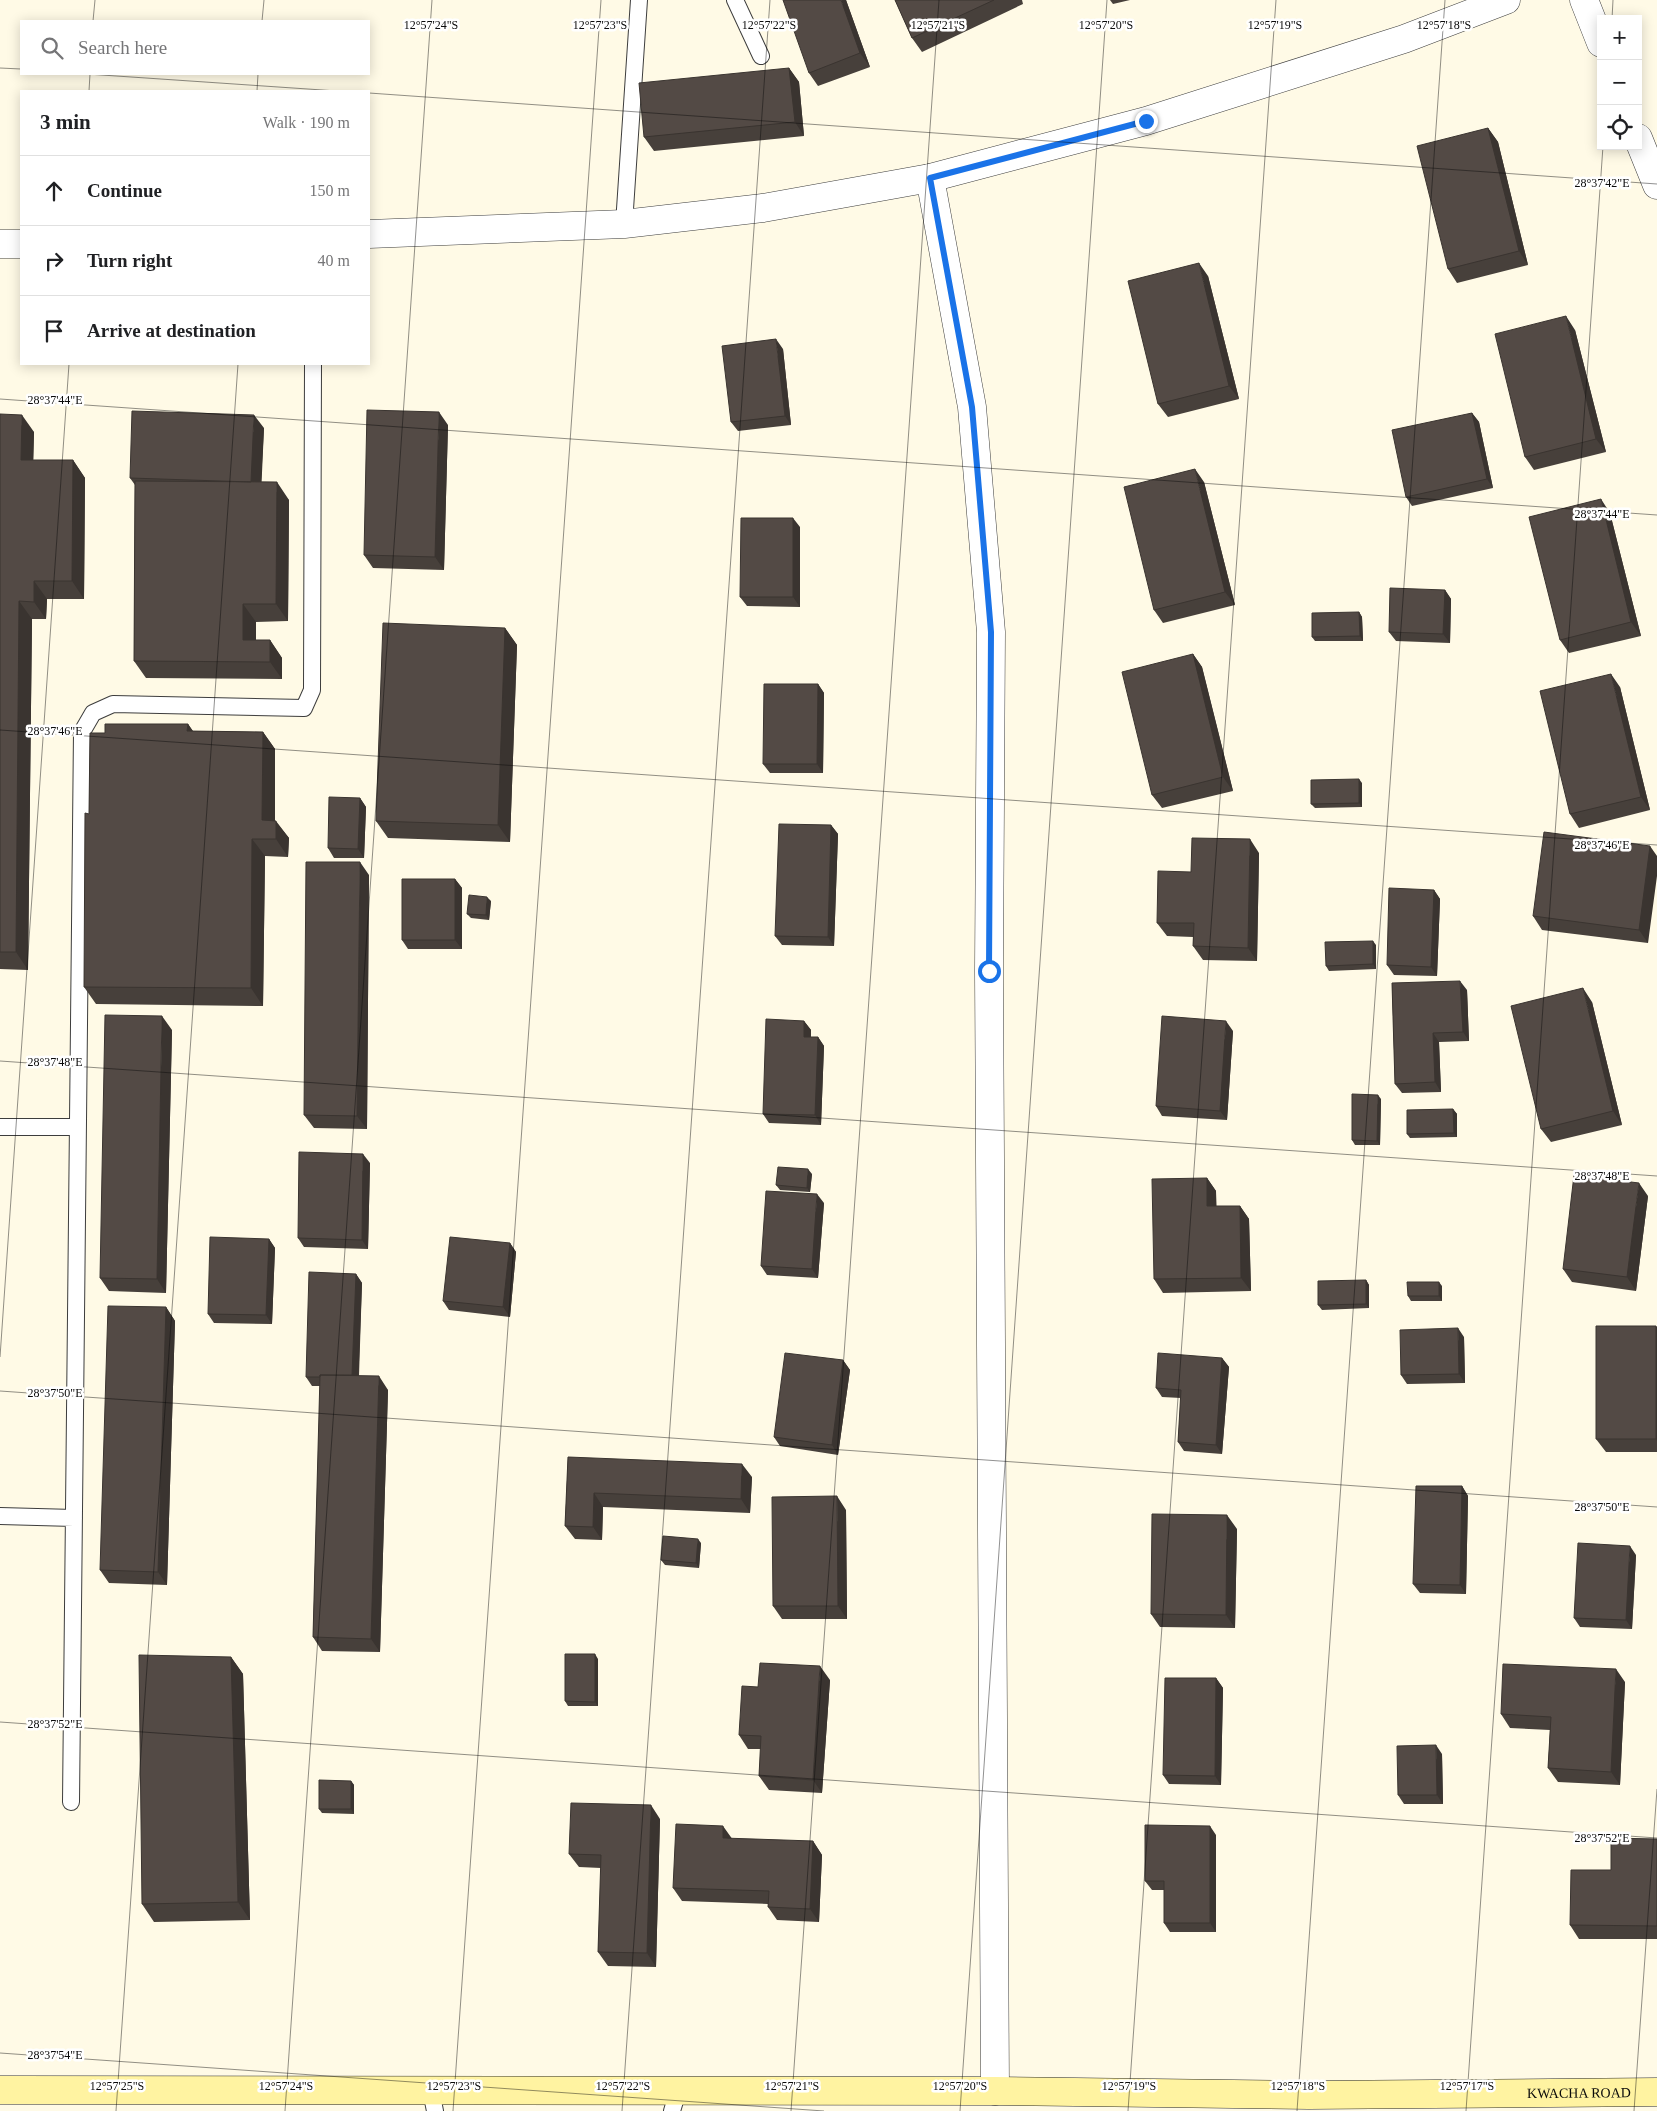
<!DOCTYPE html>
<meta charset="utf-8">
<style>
:root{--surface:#fff;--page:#f6f6f6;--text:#202124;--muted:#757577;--line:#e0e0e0}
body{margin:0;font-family:Georgia,serif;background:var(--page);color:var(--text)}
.controls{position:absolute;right:15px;top:15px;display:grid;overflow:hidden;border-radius:0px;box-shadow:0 2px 12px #0003}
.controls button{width:45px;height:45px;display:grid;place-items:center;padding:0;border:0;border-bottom:1px solid var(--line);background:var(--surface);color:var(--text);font:25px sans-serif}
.stop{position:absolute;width:15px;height:15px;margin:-11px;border:4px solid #1a73e8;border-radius:50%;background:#fff}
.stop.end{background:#1a73e8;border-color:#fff;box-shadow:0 1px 5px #0008}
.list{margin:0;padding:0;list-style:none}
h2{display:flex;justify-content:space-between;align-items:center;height:65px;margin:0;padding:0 20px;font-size:21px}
h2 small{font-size:16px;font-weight:400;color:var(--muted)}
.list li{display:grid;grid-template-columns:32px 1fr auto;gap:15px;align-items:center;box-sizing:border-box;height:70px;padding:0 20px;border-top:1px solid var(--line)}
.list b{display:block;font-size:19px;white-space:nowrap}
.list em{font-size:16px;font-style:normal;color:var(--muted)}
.icon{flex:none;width:28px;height:28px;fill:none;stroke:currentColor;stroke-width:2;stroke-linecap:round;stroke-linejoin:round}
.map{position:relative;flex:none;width:1657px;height:2111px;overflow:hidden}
.search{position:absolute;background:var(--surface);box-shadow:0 2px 12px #0003;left:20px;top:20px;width:350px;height:55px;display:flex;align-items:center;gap:12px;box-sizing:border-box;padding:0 18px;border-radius:0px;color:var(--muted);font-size:19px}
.panel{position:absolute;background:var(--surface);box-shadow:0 2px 12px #0003;left:20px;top:90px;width:350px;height:275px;border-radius:0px}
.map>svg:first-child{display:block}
</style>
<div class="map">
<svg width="1657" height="2111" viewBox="0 0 1657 2111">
<rect width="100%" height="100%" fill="#fffae6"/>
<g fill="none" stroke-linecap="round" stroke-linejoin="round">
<defs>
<path id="service" d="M735,0L761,56
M624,224L639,0
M0,1127H78
M0,1516L74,1518
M71,1802L82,732L93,713L113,704L304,708L312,690L313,364
M431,2091L435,2111
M672,2111L678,2091"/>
<path id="minor" d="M1584,0L1601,43
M1638,138L1657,185
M930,178L972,407L991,632L989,971L995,2091"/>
<path id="tertiary" d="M369,234L624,224L763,208L930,178L1146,121L1404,39L1506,0
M0,244H21"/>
<g id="secondary">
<path id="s1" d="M0,2090L995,2091L1309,2095L1657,2092"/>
</g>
</defs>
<use href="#service" stroke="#3d3d3d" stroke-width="18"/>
<use href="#minor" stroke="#3d3d3d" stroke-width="29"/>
<use href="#tertiary" stroke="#3d3d3d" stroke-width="29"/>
<use href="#secondary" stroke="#2c2c2c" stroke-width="29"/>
<use href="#service" stroke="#fff" stroke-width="16"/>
<use href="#minor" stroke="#fff" stroke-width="28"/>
<use href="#tertiary" stroke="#fff" stroke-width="28"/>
<use href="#secondary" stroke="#fff3a1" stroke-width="28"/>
</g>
<path fill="#47403b" d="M846,0L870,67L818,86L809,73Z
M895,0H1022L1023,4L922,52L912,38Z
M1110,0H1130L1113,4Z
M789,68L799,82L804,136L654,151L644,137Z
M1488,128L1498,142L1528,265L1457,283L1448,269Z
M1208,276L1239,399L1168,417L1158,404Z
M1575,330L1606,452L1534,470L1525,457Z
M783,349L791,425L738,431L731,422Z
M1472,413L1479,422L1493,488L1412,506L1406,497Z
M0,414L34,432L33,460H73L85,478L84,599H47L46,619H32L28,970L0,969Z
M448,425L444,570L373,568L364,555Z
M264,428L261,482L289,500L288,621L256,622V640H270L282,658V679L146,678L134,661L135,485L130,478Z
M1204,482L1235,605L1163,623L1154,610Z
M1610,513L1641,636L1569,653L1560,640Z
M800,527V607L747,606L740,597Z
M1445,590L1451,599L1450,643L1396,641L1389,632Z
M1359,612L1362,617L1363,641H1315L1312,637Z
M505,628L517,645L510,842L388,838L376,821Z
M1193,654L1202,667L1233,791L1162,808L1152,795Z
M818,684L824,693L823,773H770L763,764Z
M1620,687L1650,810L1579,828L1570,814Z
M188,724L193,731L263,732L275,749V821L289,838L288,857L265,856L263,1006L96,1004L84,987L89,814L105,733Z
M1362,783V807L1315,808L1311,804Z
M360,798L366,807L364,858H334L328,848Z
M831,825L838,834L834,946L782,945L775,936Z
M1650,846L1648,943L1542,930L1533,916Z
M1259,853L1257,961L1203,960L1193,946V937L1167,936L1157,923L1191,872Z
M369,875L367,1129L314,1128L304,1115Z
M455,879L462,888V949H408L402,940Z
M1434,890L1440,899L1437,976L1394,975L1387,965Z
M491,901L489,920L471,918L467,914Z
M1376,945V969L1329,971L1326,966Z
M1392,983L1467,990L1469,1041L1439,1042L1441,1092L1402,1093L1395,1084Z
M1592,1002L1622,1125L1551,1142L1541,1129Z
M804,1021L811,1030V1037H818L824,1046L821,1125L769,1123L763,1114Z
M172,1030L166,1293L109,1291L100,1278Z
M1233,1031L1227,1120L1162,1116L1156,1106Z
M1381,1099L1380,1145H1355L1352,1140Z
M1453,1109L1457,1114V1137L1410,1138L1407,1134Z
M370,1163L368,1249L304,1247L298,1238Z
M812,1174L810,1192L780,1190L776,1185Z
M1207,1178L1216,1191V1206H1240L1249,1219L1251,1291L1163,1293L1154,1279Z
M1648,1196L1636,1291L1572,1282L1563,1269Z
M824,1203L818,1278L767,1275L761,1266Z
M269,1239L275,1248L272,1324L214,1323L208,1314Z
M510,1243L516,1252L510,1317L449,1310L443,1301Z
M356,1274L362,1283L359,1376L388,1390L380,1652L322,1651L313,1637L320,1386H312L306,1377Z
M1366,1280L1369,1285V1308L1322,1310L1318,1305Z
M1442,1286V1301H1411L1408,1296Z
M166,1307L175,1321L167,1585L109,1583L100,1570Z
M1657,1327V1452H1606L1596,1439Z
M1464,1337L1465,1383L1407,1384L1401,1375Z
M1222,1358L1229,1367L1222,1454L1184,1451L1178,1442L1181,1398L1162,1397L1156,1388Z
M843,1360L850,1370L838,1455L780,1446L774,1437Z
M568,1457L752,1477L750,1513L603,1507L602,1540L575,1539L565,1526Z
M1462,1486L1468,1496L1466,1594L1420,1593L1413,1584Z
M846,1510L847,1619H782L773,1606Z
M1237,1529L1235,1628L1160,1627L1151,1614Z
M701,1543L699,1568L665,1565L661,1560Z
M1636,1555L1632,1629L1580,1627L1574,1618Z
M231,1657L243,1674L250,1920L154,1922L142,1904Z
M598,1659V1706H568L565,1701Z
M1216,1678L1223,1688L1221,1785L1169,1784L1163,1775Z
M830,1680L822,1793L769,1790L759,1776L761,1749H748L739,1735L758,1687Z
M1625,1682L1620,1785L1558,1782L1548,1768L1550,1730L1510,1728L1501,1714Z
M1442,1754L1443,1804H1404L1398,1795Z
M351,1781L354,1785V1814L322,1813L319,1809Z
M660,1819L656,1967L608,1966L598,1952L601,1868L579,1867L569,1854Z
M1216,1835V1932H1170L1164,1923V1890H1152L1145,1881Z
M1657,1839V1939H1579L1570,1925L1611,1870Z
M813,1841L822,1855L819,1922L777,1920L768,1907V1904L682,1901L673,1888Z"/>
<path fill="#3a3430" d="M841,0H846L870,67L860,53Z
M789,68L799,82L804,136L795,122Z
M1488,128L1498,142L1528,265L1519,251Z
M1199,263L1208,276L1239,399L1229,386Z
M1566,316L1575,330L1606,452L1596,439Z
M776,339L783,349L791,425L785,416Z
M439,412L448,425L444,570L435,557Z
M1472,413L1479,422L1493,488L1487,479Z
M22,415L34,432L33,477L21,460Z
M254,415L264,428L261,495L251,482Z
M73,460L85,478L84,599L72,581Z
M1195,469L1204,482L1235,605L1225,592Z
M277,482L289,500L288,621L276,604Z
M1601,499L1610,513L1641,636L1631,622Z
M793,518L800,527V607L793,597Z
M34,581L47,599L46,619L34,602Z
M1445,590L1451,599L1450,643L1443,634Z
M19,601L32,619L28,970L16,952Z
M243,604L256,622V658L243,640Z
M1359,612L1362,617L1363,641L1360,636Z
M505,628L517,645L510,842L498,825Z
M270,640L282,658V679L270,662Z
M1193,654L1202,667L1233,791L1223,777Z
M1611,674L1620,687L1650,810L1641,797Z
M818,684L824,693L823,773L817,764Z
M188,724L200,742L187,731Z
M263,732L275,749V838L262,820Z
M1359,779L1362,783V807L1359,803Z
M360,798L366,807L364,858L358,849Z
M276,821L289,838L288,857L276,839Z
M831,825L838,834L834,946L828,937Z
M252,839L265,856L263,1006L251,988Z
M1250,839L1259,853L1257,961L1248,948Z
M1650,846L1657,856V876L1648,943L1639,930Z
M360,862L369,875L367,1129L357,1116Z
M455,879L462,888V949L455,940Z
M1434,890L1440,899L1437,976L1431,967Z
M487,897L491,901L489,920L486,915Z
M1373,941L1376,945V969L1373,964Z
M1460,981L1467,990L1469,1041L1463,1032Z
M1583,988L1592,1002L1622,1125L1613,1111Z
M162,1016L172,1030L166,1293L157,1279Z
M804,1021L811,1030L810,1046L804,1037Z
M1226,1021L1233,1031L1227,1120L1220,1111Z
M1433,1033L1439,1042L1441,1092L1435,1082Z
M818,1037L824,1046L821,1125L815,1115Z
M1378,1095L1381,1099L1380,1145L1377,1141Z
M1453,1109L1457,1114V1137L1454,1133Z
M363,1154L370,1163L368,1249L362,1240Z
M808,1169L812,1174L810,1192L807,1188Z
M1207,1178L1216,1191L1217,1219L1207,1206Z
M1639,1183L1648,1196L1636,1291L1627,1277Z
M817,1194L824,1203L818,1278L812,1269Z
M1240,1206L1249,1219L1251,1291L1241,1278Z
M269,1239L275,1248L272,1324L266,1315Z
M510,1243L516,1252L510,1317L503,1307Z
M356,1274L362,1283L358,1388L352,1378Z
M1366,1280L1369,1285V1308L1366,1304Z
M1439,1282L1442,1286V1301L1439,1296Z
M166,1307L175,1321L167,1585L158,1572Z
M1656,1326L1657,1327V1441L1656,1439Z
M1458,1328L1464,1337L1465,1383L1459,1374Z
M1222,1358L1229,1367L1222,1454L1216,1445Z
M843,1360L850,1370L838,1455L832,1445Z
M379,1376L388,1390L380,1652L371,1639Z
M742,1464L752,1477L750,1513L741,1499Z
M1462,1486L1468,1496L1466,1594L1460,1585Z
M594,1493L603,1507L602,1540L593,1527Z
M837,1496L846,1510L847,1619L838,1606Z
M1227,1515L1237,1529L1235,1628L1226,1615Z
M698,1539L701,1543L699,1568L696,1563Z
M1630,1546L1636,1555L1632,1629L1626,1620Z
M595,1654L598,1659V1706L595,1702Z
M231,1657L243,1674L250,1920L238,1902Z
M820,1666L830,1680L822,1793L813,1780Z
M1616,1669L1625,1682L1620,1785L1611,1772Z
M1216,1678L1223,1688L1221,1785L1215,1776Z
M1436,1745L1442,1754L1443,1804L1437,1795Z
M351,1781L354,1785V1814L351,1809Z
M651,1805L660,1819L656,1967L647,1953Z
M723,1826L733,1840L723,1838Z
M1210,1826L1216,1835V1932L1210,1923Z
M813,1841L822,1855L819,1922L810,1909Z"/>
<path fill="#534a45" stroke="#3a3430" d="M783,0H841L860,53L809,73Z
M895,0H994L912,38Z
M789,68L795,122L644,137L639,83Z
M1488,128L1519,251L1448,269L1417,146Z
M1199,263L1229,386L1158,404L1128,281Z
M1566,316L1596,439L1525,457L1495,334Z
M776,339L785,416L731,422L722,346Z
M367,410L439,412L435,557L364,555Z
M132,411L254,415L251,482L130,478Z
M1472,413L1487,479L1406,497L1392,430Z
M0,414L22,415L21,460H73L72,581H34V602L19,601L16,952H0Z
M1195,469L1225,592L1154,610L1124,487Z
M135,481L277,482L276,604H243V640H270V662L134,661Z
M1601,499L1631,622L1560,640L1529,517Z
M741,518H793V597H740Z
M1390,588L1445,590L1443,634L1389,632Z
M1359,612L1360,636L1312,637V613Z
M383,623L505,628L498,825L376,821Z
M1193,654L1223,777L1152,795L1122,672Z
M1611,674L1641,797L1570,814L1540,691Z
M764,684H818L817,764H763Z
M105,724H188L187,731L263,732L262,820L276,821V839H252L251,988L84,987L85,813L89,814L90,733H105Z
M1359,779V803L1311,804V780Z
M329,797L360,798L358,849L328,848Z
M779,824L831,825L828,937L775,936Z
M1544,832L1650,846L1639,930L1533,916Z
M1192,838L1250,839L1248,948L1193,946L1194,923H1157L1158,871L1191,872Z
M306,862H360L357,1116L304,1115Z
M402,879H455V940H402Z
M1389,888L1434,890L1431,967L1387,965Z
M469,895L487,897L486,915L467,914Z
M1373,941V964L1326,966L1325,942Z
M1460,981L1463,1032L1433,1033L1435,1082L1395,1084L1392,983Z
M1583,988L1613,1111L1541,1129L1511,1006Z
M105,1015L162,1016L157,1279L100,1278Z
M1162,1016L1226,1021L1220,1111L1156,1106Z
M766,1019L804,1021V1037H818L815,1115L763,1114Z
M1352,1094L1378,1095L1377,1141L1352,1140Z
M1453,1109L1454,1133L1407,1134V1110Z
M299,1152L363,1154L362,1240L298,1238Z
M778,1167L808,1169L807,1188L776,1185Z
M1574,1175L1639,1183L1627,1277L1563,1269Z
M1207,1178V1206H1240L1241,1278L1154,1279L1152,1179Z
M766,1191L817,1194L812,1269L761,1266Z
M210,1237L269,1239L266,1315L208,1314Z
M450,1237L510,1243L503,1307L443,1301Z
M309,1272L356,1274L352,1375H320V1377H306Z
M1366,1280V1304L1318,1305V1281Z
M1407,1282H1439V1296H1408Z
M108,1306L166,1307L158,1572L100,1570Z
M1596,1326H1656V1439H1596Z
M1458,1328L1459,1374L1401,1375L1400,1330Z
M785,1353L843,1360L832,1445L774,1437Z
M1158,1353L1222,1358L1216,1445L1178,1442L1181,1390L1156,1388Z
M320,1375L379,1376L371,1639L313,1637Z
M568,1457L742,1464L741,1499L594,1493L593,1527L565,1526Z
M1416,1486H1462L1460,1585L1413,1584Z
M837,1496L838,1606H773L772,1497Z
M1152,1514L1227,1515L1226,1615L1151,1614Z
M663,1536L698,1539L696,1563L661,1560Z
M1578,1543L1630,1546L1626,1620L1574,1618Z
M565,1654H595V1702L565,1701Z
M139,1655L231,1657L238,1902L142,1904Z
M760,1663L820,1666L813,1780L759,1776L761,1736L739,1735L742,1686L758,1687Z
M1503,1664L1616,1669L1611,1772L1548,1768L1551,1717L1501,1714Z
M1165,1678H1216L1215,1776L1163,1775Z
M1436,1745L1437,1795H1398L1397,1746Z
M319,1780L351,1781V1809H319Z
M571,1803L651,1805L647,1953L598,1952L601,1855L569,1854Z
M676,1824L723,1826V1838L813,1841L810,1909L768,1907L769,1891L673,1888Z
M1145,1825L1210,1826V1923H1164V1881H1145Z
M1611,1838L1657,1839V1926L1570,1925L1571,1870H1611Z"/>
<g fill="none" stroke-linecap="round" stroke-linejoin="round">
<path stroke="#1a73e8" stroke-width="6" d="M989,971L991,632L972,407L930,178L1146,121"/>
</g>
<path fill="none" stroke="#0a0a0a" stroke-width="1" stroke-opacity="0.45" d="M1612,19L1613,0M93,21L95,0M262,21L264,0M0,68L21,69M87,74L337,91M89,91L90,74M257,91L258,74M369,93L1657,184M0,399L1657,515M0,730L1657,845M0,1061L1657,1176M0,1357L69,364M0,1391L1657,1507M0,1722L1657,1838M0,2053L824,2111M116,2111L238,364M285,2111L432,0M453,2111L601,0M622,2111L770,0M791,2111L939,0M960,2111L1107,0M1128,2111L1276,0M1297,2111L1445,0M1466,2111L1603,146M1634,2111L1657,1789"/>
<g text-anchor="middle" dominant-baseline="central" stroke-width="5" stroke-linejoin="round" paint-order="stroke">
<g font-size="14" fill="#0a0a0a" stroke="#fff">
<text stroke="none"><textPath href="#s1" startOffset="1579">KWACHA ROAD</textPath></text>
</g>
</g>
<g font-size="12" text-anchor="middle" fill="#0a0a0a" stroke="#fff" stroke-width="5" stroke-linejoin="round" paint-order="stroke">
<text x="431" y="29">12°57'24"S</text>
<text x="600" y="29">12°57'23"S</text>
<text x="769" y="29">12°57'22"S</text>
<text x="938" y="29">12°57'21"S</text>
<text x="1106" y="29">12°57'20"S</text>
<text x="1275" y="29">12°57'19"S</text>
<text x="1444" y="29">12°57'18"S</text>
<text x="1602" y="187">28°37'42"E</text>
<text x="55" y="404">28°37'44"E</text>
<text x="1602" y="518">28°37'44"E</text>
<text x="55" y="735">28°37'46"E</text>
<text x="1602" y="849">28°37'46"E</text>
<text x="55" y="1066">28°37'48"E</text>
<text x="1602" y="1180">28°37'48"E</text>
<text x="55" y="1397">28°37'50"E</text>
<text x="1602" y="1511">28°37'50"E</text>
<text x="55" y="1728">28°37'52"E</text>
<text x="1602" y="1842">28°37'52"E</text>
<text x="55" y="2059">28°37'54"E</text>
<text x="117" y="2090">12°57'25"S</text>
<text x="286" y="2090">12°57'24"S</text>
<text x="454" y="2090">12°57'23"S</text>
<text x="623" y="2090">12°57'22"S</text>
<text x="792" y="2090">12°57'21"S</text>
<text x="960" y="2090">12°57'20"S</text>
<text x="1129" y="2090">12°57'19"S</text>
<text x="1298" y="2090">12°57'18"S</text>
<text x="1467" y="2090">12°57'17"S</text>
</g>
</svg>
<div class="controls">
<button>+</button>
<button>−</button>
<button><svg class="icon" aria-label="locate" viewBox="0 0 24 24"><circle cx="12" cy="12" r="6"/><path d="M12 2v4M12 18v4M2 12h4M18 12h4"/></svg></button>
</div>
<div class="stop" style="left:989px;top:971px"></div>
<div class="stop end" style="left:1146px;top:121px"></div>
<div class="search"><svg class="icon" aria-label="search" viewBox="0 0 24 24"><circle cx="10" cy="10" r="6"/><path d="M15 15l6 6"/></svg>Search here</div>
<section class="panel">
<h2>3 min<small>Walk · 190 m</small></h2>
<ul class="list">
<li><svg class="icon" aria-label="ahead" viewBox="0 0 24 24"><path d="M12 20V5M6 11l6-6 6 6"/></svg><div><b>Continue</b></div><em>150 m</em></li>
<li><svg class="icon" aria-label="right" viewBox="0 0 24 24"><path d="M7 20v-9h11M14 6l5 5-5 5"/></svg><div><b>Turn right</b></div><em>40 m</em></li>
<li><svg class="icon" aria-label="arrive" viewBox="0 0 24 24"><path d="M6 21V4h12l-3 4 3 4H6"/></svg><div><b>Arrive at destination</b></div></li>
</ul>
</section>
</div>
